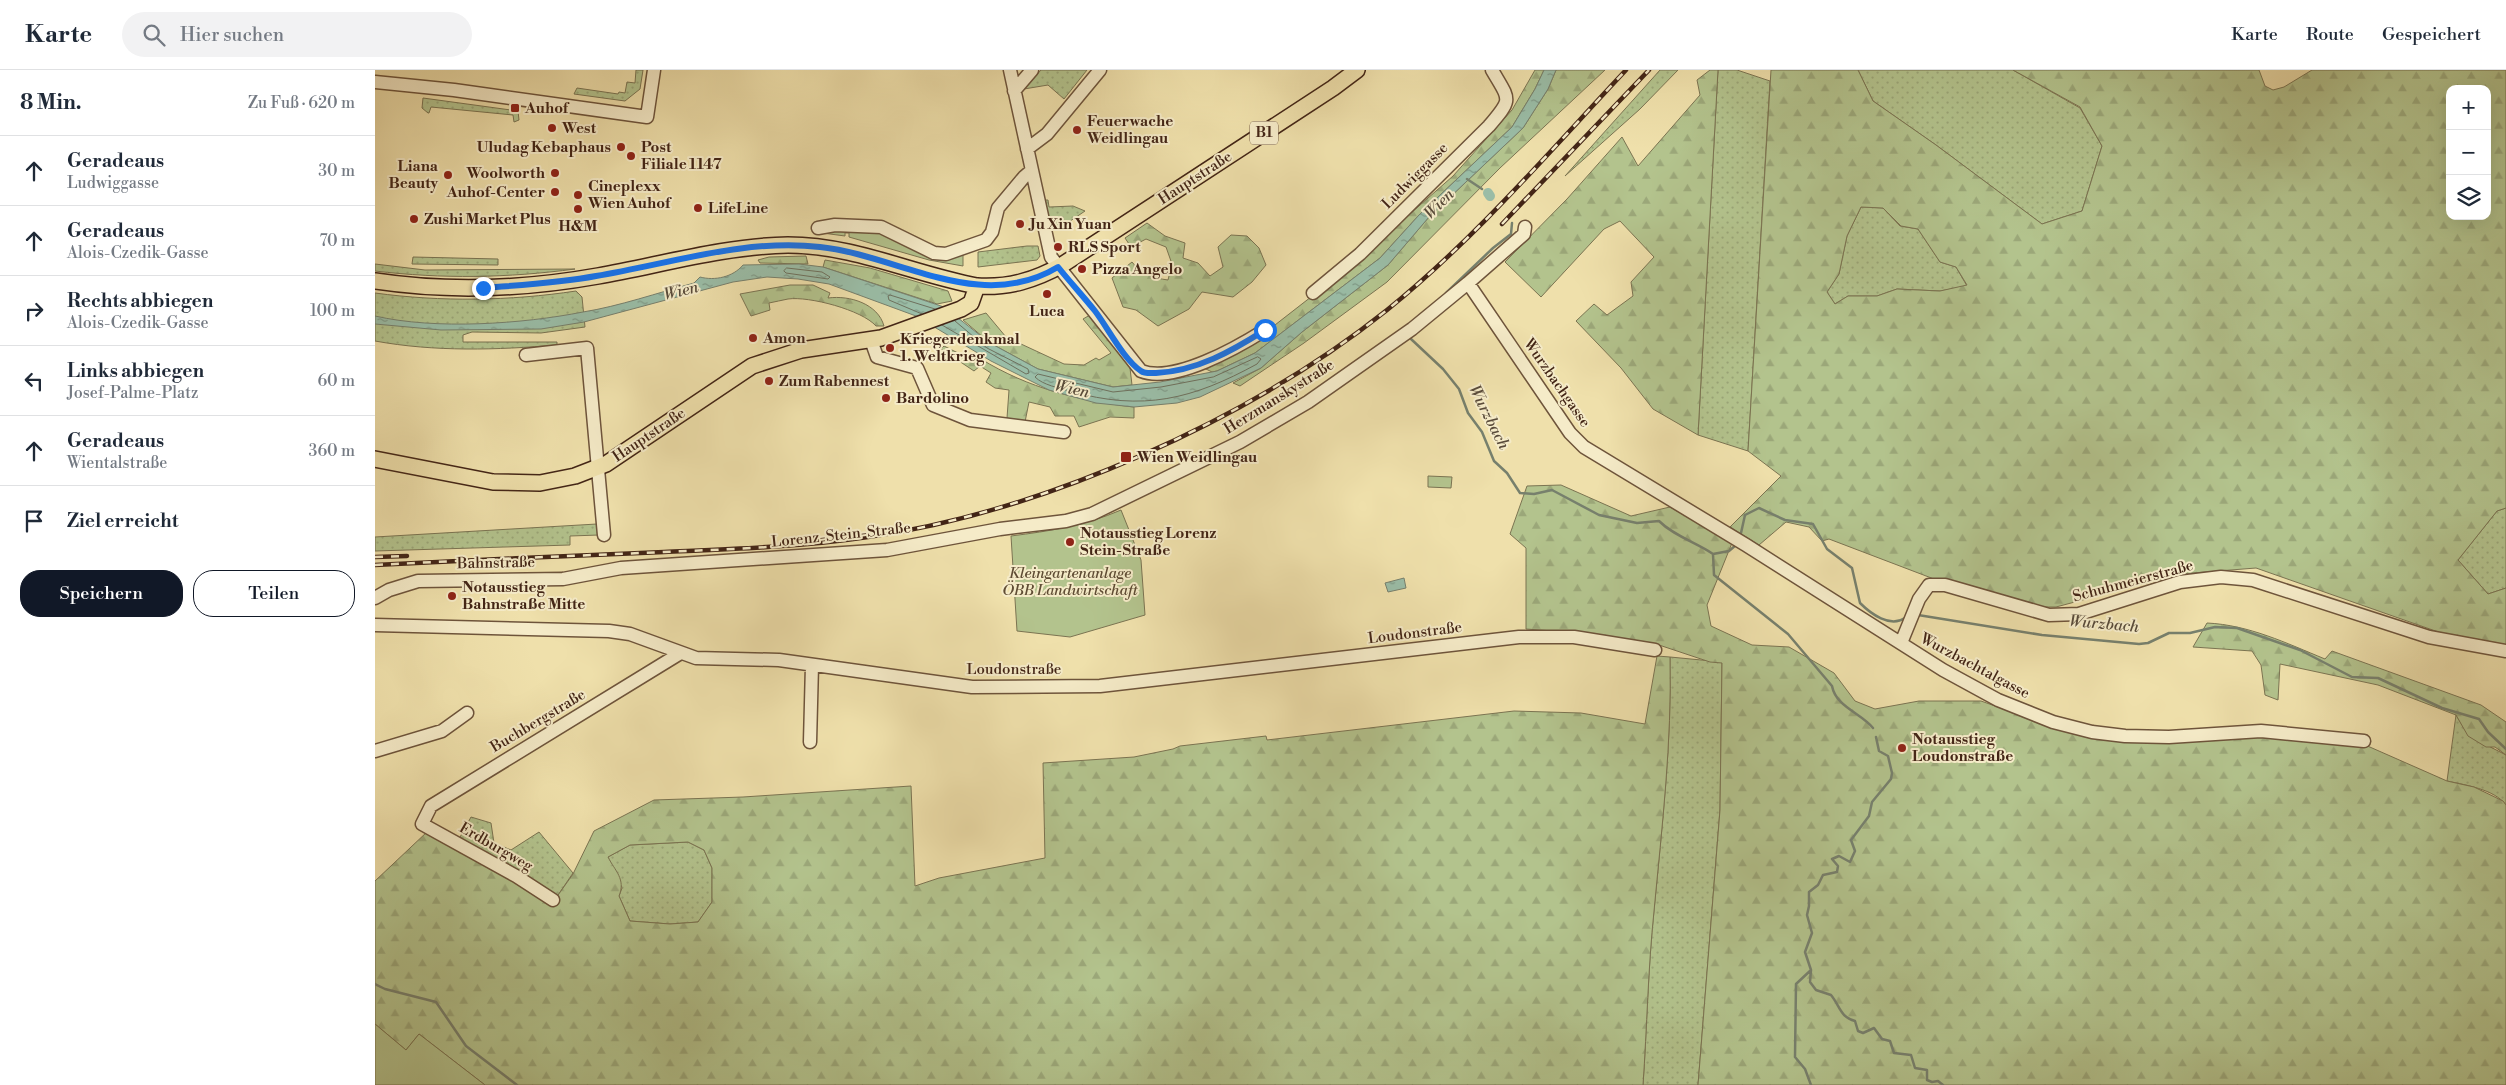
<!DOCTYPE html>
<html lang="de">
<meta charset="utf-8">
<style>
:root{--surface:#fff;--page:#f2f2f3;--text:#1f2937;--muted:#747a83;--line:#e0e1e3;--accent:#111827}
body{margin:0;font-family:"Libre Bodoni",serif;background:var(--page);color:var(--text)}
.controls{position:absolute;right:15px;top:15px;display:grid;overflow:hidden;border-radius:10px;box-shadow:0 5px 20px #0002}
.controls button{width:45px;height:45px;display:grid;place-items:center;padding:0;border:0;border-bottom:1px solid var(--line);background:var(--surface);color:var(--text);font:25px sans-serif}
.stop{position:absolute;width:15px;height:15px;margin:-11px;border:4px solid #1a73e8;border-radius:50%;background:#fff}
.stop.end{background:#1a73e8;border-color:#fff;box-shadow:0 1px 5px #0008}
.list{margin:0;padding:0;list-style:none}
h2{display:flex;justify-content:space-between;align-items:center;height:65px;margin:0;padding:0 20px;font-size:21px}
h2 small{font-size:16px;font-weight:400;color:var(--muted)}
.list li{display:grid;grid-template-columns:32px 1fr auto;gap:15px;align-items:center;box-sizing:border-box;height:70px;padding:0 20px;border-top:1px solid var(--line)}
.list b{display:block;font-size:19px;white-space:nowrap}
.list p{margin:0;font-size:16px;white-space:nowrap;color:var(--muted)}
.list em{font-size:16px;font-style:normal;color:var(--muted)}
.actions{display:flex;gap:10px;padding:15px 20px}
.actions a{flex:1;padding:11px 0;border:1px solid var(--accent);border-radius:20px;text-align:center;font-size:18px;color:var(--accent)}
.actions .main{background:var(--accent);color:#fff}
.icon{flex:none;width:28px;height:28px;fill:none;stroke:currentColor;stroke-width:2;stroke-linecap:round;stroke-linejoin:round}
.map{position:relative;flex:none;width:2131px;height:1015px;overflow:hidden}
header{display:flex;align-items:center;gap:30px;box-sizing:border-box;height:70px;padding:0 25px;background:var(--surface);border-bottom:1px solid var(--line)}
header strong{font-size:24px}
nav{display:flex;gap:28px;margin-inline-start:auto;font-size:18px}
.search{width:350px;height:45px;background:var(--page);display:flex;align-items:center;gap:12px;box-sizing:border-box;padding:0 18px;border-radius:28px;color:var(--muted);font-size:19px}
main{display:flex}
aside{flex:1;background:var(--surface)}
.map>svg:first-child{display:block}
</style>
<header>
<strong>Karte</strong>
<div class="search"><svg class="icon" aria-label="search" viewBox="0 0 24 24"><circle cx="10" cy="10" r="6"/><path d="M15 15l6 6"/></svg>Hier suchen</div>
<nav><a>Karte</a><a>Route</a><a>Gespeichert</a></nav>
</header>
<main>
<aside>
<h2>8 Min.<small>Zu Fuß · 620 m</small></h2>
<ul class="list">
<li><svg class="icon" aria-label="ahead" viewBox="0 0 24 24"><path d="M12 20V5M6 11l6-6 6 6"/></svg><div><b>Geradeaus</b><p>Ludwiggasse</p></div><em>30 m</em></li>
<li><svg class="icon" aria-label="ahead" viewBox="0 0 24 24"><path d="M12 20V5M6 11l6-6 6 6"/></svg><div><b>Geradeaus</b><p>Alois-Czedik-Gasse</p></div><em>70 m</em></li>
<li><svg class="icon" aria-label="right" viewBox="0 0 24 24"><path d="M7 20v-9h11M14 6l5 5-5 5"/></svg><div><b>Rechts abbiegen</b><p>Alois-Czedik-Gasse</p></div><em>100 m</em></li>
<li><svg class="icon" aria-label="left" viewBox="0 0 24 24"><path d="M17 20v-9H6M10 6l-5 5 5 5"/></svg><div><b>Links abbiegen</b><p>Josef-Palme-Platz</p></div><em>60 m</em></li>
<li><svg class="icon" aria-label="ahead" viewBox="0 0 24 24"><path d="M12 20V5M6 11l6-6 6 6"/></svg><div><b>Geradeaus</b><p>Wientalstraße</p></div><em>360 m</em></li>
<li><svg class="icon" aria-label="arrive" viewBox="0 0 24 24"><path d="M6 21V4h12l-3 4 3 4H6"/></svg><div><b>Ziel erreicht</b></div></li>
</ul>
<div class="actions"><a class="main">Speichern</a><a>Teilen</a></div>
</aside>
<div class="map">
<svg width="2131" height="1015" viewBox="0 0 2131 1015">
<defs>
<pattern id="grass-dots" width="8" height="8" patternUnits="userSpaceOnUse" patternTransform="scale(1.25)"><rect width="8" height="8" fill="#b3c38d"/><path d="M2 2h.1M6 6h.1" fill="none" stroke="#9ba779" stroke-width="1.8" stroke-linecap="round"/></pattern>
<pattern id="forest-firs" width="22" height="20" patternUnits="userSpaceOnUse" patternTransform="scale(1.25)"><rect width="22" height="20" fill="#b3c38d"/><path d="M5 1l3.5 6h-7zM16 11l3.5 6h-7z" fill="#9ba779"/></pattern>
<pattern id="water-ripples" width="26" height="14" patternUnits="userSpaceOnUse" patternTransform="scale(1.25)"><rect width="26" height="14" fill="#9abda7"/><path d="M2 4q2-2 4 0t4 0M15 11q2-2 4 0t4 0" fill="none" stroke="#7f9987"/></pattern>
</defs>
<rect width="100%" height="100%" fill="#efe0ab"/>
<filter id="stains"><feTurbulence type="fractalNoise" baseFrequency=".004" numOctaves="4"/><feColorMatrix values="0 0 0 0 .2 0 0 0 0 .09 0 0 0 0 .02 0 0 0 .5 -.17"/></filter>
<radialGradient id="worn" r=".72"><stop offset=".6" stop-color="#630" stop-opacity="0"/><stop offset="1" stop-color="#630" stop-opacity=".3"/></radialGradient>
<path fill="url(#grass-dots)" stroke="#7b7452" d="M261,0H268L265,19L250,31L199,24L202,18L243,24L244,22L250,23L252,12L260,13Z
M666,0H712L689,29L673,15L649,19Z
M1285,0H1303L1265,39L1190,106Z
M1343,0H1362L1395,11L1373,381L1323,365Z
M1483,0H1638L1705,38L1727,76L1707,141L1667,154L1561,75L1498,31Z
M48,28L143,41L144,50L139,52L138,45L56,37L54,43H53L47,38Z
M670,130H673L674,137L698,136L710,141L685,158H676Z
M1486,137L1508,138L1525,156L1543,159L1565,192L1581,197L1592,216L1565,221L1522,219L1502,226H1473L1460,234L1452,222L1464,204L1472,166Z
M652,176H663L665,186L662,190L603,197V182Z
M38,187L123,189V195L37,194Z
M0,194L50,200L200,199C133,208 67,209 0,201Z
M201,221L207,227L210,257L166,263L97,262L88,265V272H182V275C122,280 60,282 0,271V223C66,232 135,231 201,221Z
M2131,438V518L2113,524L2083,490L2122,441Z
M222,454L224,465L195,466V475L0,481V467Z
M1295,587L1347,592L1345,739L1323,1015H1268C1272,957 1273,898 1279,841C1287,756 1297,672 1295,587Z
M2081,645L2094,666L2131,685V735C2119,719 2090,715 2072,711Z
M96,747L116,753L119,773L136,780L164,762L198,803L181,828L84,769Z
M313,772L329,780L337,798V832L323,852L295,854L255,851L244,826L247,818L233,787L255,775Z"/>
<path fill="url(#forest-firs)" stroke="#7b7452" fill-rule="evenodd" d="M1160,0H1169L1160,19L1137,57L1044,145L1005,188L880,283L842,301L837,302L829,298L873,276L977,195L1078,106L1137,40Z
M1181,0H1230L1125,98L1012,212L929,273L865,316L858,313L886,298L927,262L1013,195L1054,147L1148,58L1173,19Z
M1335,0H1343L1323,365L1278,339L1246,298L1201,251L1219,234L1232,245L1258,226L1256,212L1279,187L1245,151L1229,159L1166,227L1130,192L1192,129L1247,67L1263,96L1325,25L1322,10Z
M1396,0H1483L1498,31L1561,75L1667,154L1707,141L1727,76L1705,37L1638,0H1884L1890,16L1898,20L1909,17L1937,0H2131V438L2122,441L2083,490L2113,524L2131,518V575L2069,564L1881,498L1805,504L1681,537H1661L1559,509L1454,469L1447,471L1434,457L1411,452L1384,475L1355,457L1406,406L1373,381ZM2075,19H2112V146H2075ZM1486,137L1508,138L1526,156L1543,159L1565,192L1581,197L1592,215L1565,221L1522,219L1502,226H1473L1460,234L1452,222L1464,204L1472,166Z
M772,153L790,166L810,173L808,188L823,193L835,206L848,197L843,177L856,165L872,166L884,178L891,195L877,212L858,227L827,222L814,239L783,256L761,240L748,237L737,208L757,192C766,204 778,208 793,210L797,194L791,177L771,169L756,177L750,168Z
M431,186L433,194L385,193L383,190L394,187Z
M450,190L495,198L573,221L577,231L562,234L448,197Z
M415,215H438L455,223L453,228C475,225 503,234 509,256H501C487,240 434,226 413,229C407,230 400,232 394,233L395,240L376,246L365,224Z
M611,243L631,267L689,294L709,295L721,288L724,290L736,283L708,249L715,245L755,298L757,315L738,317L663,299L615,273L588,250Z
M569,276L601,292L606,289C653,318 704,331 759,337V348L735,347L704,357L699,346H680L675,337L654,332L650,352L632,348L634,320L620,318L611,312L616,303L605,296L599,301L566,279Z
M1186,415L1256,446L1295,437L1357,473L1332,535L1336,556L1377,575L1414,577L1459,603L1480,631L1500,639L1544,631H1606L1693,662L1784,669L1894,662L1988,674L2072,711L2099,717L2128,731L2131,735V1015H1323L1345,740L1347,593L1335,592L1284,575L1192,562L1151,559V478L1135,464L1152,416Z
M1832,553C1874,555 1911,573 1950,589L1957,581L2106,635L2131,652V685L2120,677H2111L2093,666L2081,645L2003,615L1905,594L1903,630L1890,625L1886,595L1877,581L1818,577Z
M1282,586L1295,587C1297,672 1287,756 1279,841C1273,898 1272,957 1268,1015H110L44,964L31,980L0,954V811L53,761L181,828L198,804L219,761L279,730L368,727L536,716L540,816L564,808L670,788L668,693L759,687L798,679L805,676L891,666L892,670L1139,641L1206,643L1270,654ZM313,772L329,780L337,798V832L323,852L295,854L255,851L244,826C251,809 240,801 233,787L255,775Z"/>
<path fill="#b3c38d" stroke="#7b7452" d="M461,158L508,161L545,180L588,183V196L554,190L474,167V163H470V166L440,162Z
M1053,406L1077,407L1076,418L1053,417Z
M746,440L766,490L770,545L695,567L642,561L636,466C675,461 709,456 746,440Z
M0,954L31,980L44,964L110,1015H0Z"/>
<path fill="url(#water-ripples)" stroke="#77806d" d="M1169,0H1181L1173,19L1148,58L1054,147L1013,195L927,262L886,298L825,327L802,333L759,337L721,333L674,320L616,291L541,246L454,214L423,209L392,207L358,212L209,252L166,259L66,260L0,254V246C61,260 147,254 208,242C245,236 282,223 319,213L325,207C340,211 358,207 368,195L424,194L448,197L569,237L615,273L663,299L738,317L785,312L842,301L880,283L1005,188L1044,145L1137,57L1160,19Z
M1029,508L1031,518L1013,522L1010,513Z"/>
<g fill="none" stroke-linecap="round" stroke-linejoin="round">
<path stroke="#6e715e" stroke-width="1" d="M412,198L447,202L455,207L453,209L411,203L409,201Z
M547,244L514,230L513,226L515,225L560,239
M567,255L651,304L654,303L653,299L612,278L580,251
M883,287L886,289L882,294C818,329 768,342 695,321C684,318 668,315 660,307L663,304L738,322L786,317L838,307Z"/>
<path stroke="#77806d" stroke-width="2.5" d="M1092,109L1107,119
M1071,223L1118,178L1136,164L1137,153
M1036,269L1068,299L1084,319L1093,343L1107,362L1119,391L1132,403L1145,423L1159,424L1177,420L1224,445L1262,453L1284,451C1299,466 1320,472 1338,484L1354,481L1361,475
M1366,463L1370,445L1384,438L1410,450L1438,454L1452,479L1477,498L1485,533C1496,544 1515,558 1530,548
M1338,484L1339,505L1413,564L1457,616C1461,637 1486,643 1498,658
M1543,545L1667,565L1764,574L1773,573L1794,563H1815L1840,557L1862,558L1925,580L1977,607L2003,608L2067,638L2104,649L2113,662L2131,679
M1501,667L1504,681L1513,686L1517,703L1516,709L1497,732L1494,746L1476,770L1480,781L1475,792L1464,786L1457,789L1463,796L1462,802L1448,805L1443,815L1434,822V836L1432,845L1437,863L1430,882L1436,900L1435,912L1441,920L1456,925C1465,936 1465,947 1480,951L1483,961L1488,963L1499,958L1507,969L1515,971L1519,983L1536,985L1540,998L1552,1000V1010L1557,1012L1563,1011L1568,1015
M0,914L10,919L61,932L91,976L142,1015
M1436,1015L1430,999L1420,987L1421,914L1436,900"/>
<path stroke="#9abda7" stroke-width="10" d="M1113,123L1115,126"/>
<defs>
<path id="minor" d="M635,0L676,187L766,301C799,314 863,277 890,260
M0,12L79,20L272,47L279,0
M639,21L657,0
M652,79L672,64L725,0
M443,158L460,155L506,157L559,183L571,184L611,170L617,162L623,138L649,107L656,101
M1093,213L1149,164L1150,157
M938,223L985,184L1114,56C1138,28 1135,31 1117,0
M496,270L502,287L542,298L558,335L595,350L689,362
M151,285L212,278L229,465
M0,528L14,520L43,511L188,509L246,498L512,480L625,459L691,451L717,444L865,372L933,332L1037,259L1093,213L1195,363L1209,377L1371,475L1568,600L1623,630L1678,652L1717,662L1750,666L1794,667L1886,661L1989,671
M0,555L234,561L255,564L321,588L404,590L597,617L725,616L1144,567H1199L1280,580
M1526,573L1544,529L1554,515H1570L1674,545L1704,544L1805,512L1846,507L1878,510L2054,567L2131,581
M435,672L437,595
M0,681L67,661L92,643
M178,830L141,806L47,754L56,736L304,584"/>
<path id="major" d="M0,211C73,222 150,219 223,206C285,195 350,176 413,175C479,175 538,204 602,216C634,218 660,210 687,195L958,18L982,0
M0,389L118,412L165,413L200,406L231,394L377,296L426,280L506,268L586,239L596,233L602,216"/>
</defs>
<use href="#minor" stroke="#6e543b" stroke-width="15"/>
<use href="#major" stroke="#432516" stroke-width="18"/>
<use href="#minor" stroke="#f5ebc8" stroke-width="12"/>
<use href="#major" stroke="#efe0ab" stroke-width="15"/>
<defs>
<path id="rail" d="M1127,154L1274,0
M0,487L32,486
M0,495C96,490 193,486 289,482C357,479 426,477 493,467C668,442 874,350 1012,240C1100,169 1174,82 1251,0"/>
</defs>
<use href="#rail" stroke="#432516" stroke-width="4.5"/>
<use href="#rail" stroke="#f5ebc8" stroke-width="2.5" stroke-dasharray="8" stroke-linecap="butt"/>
</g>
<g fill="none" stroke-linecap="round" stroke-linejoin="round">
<path stroke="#1a73e8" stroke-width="6" d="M108,218C146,215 184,213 221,206C294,194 371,168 445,177C526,186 605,244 683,197C695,212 708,226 720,241C733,258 749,290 766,301C770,304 777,303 781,303C822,301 857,281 890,260"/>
</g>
<g fill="#8f2418" stroke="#f5ebc8" stroke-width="2">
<rect x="135" y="33" width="10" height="10" rx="2.5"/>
<circle cx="177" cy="58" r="5"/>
<circle cx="702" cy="60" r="5"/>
<circle cx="246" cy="77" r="5"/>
<circle cx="256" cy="86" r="5"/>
<circle cx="180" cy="103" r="5"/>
<circle cx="73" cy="105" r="5"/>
<circle cx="180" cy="122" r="5"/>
<circle cx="203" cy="125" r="5"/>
<circle cx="323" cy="138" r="5"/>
<circle cx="203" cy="139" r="5"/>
<circle cx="39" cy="149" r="5"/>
<circle cx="645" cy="154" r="5"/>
<circle cx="683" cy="177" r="5"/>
<circle cx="707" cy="199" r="5"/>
<circle cx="672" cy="224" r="5"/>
<circle cx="378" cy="268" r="5"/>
<circle cx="515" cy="278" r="5"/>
<circle cx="394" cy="311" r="5"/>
<circle cx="511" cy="328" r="5"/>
<rect x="745" y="381" width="12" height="12" rx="2.5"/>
<circle cx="695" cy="472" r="5"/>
<circle cx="77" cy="526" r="5"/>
<circle cx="1527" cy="678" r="5"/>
</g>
<g text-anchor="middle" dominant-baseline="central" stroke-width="4" stroke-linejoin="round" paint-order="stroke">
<rect fill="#f5ebc8" stroke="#78604b" stroke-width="1" x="875" y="51.5" width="28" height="23" rx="4"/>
<g font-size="14" font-weight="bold" fill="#432516">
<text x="889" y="63">B1</text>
</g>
<g font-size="15" font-weight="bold" fill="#432516" stroke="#f5ebc8" text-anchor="start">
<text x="150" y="38">Auhof</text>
<text x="712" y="51">Feuerwache<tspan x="712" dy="17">Weidlingau</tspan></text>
<text x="187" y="58">West</text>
<text x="236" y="77" text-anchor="end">Uludag Kebaphaus</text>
<text x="266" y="77">Post<tspan x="266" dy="17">Filiale 1147</tspan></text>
<text x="63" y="96" text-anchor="end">Liana<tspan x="63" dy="17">Beauty</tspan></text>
<text x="170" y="103" text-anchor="end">Woolworth</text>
<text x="213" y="116">Cineplexx<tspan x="213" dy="17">Wien Auhof</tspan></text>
<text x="170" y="122" text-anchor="end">Auhof-Center</text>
<text x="333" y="138">LifeLine</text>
<text x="49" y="149">Zushi Market Plus</text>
<text x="655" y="154">Ju Xin Yuan</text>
<text x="203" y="156" text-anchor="middle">H&amp;M</text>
<text x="693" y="177">RLS Sport</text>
<text x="717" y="199">Pizza Angelo</text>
<text x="672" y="241" text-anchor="middle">Luca</text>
<text x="388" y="268">Amon</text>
<text x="525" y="269">Kriegerdenkmal<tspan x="525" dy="17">1. Weltkrieg</tspan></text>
<text x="404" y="311">Zum Rabennest</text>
<text x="521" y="328">Bardolino</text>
<text x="762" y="387">Wien Weidlingau</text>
<text x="705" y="463">Notausstieg Lorenz<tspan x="705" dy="17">Stein-Straße</tspan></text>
<text x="87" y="517">Notausstieg<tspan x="87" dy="17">Bahnstraße Mitte</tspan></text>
<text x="1537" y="669">Notausstieg<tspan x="1537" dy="17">Loudonstraße</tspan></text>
</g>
<g font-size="15" fill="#432516" stroke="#f5ebc8">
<text transform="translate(1040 106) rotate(-45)">Ludwiggasse</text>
<text transform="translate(820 108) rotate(-33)">Hauptstraße</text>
<text transform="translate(1182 313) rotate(55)">Wurzbachgasse</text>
<text transform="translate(904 327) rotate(-32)">Herzmanskystraße</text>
<text transform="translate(274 365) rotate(-34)">Hauptstraße</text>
<text transform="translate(466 465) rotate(-6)">Lorenz-Stein-Straße</text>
<text transform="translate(121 493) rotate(-1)">Bahnstraße</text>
<text transform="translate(1758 511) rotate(-15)">Schuhmeierstraße</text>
<text transform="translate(1040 563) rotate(-7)">Loudonstraße</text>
<text transform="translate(1600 596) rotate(28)">Wurzbachtalgasse</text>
<text x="639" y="599">Loudonstraße</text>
<text transform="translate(163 651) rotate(-31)">Buchbergstraße</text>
<text transform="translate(121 777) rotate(30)">Erdburgweg</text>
</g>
<g font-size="15" font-style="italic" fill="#5f4c34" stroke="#f5ebc8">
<text x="695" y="503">Kleingartenanlage<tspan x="695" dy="17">ÖBB Landwirtschaft</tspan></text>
</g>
<g font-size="16" font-style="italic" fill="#594b3a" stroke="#f5ebc8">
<text transform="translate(1064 134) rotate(-45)">Wien</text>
<text transform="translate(306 221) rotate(-14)">Wien</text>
<text transform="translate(697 319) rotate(12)">Wien</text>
<text transform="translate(1114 347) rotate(63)">Wurzbach</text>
<text transform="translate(1729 554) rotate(5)">Wurzbach</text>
</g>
</g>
<rect width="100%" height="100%" filter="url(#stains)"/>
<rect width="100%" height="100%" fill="url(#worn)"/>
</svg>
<div class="controls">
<button>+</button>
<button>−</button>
<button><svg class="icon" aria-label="layers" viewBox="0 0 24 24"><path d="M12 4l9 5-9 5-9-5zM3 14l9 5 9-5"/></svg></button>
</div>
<div class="stop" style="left:890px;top:260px"></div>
<div class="stop end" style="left:108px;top:218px"></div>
</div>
</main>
